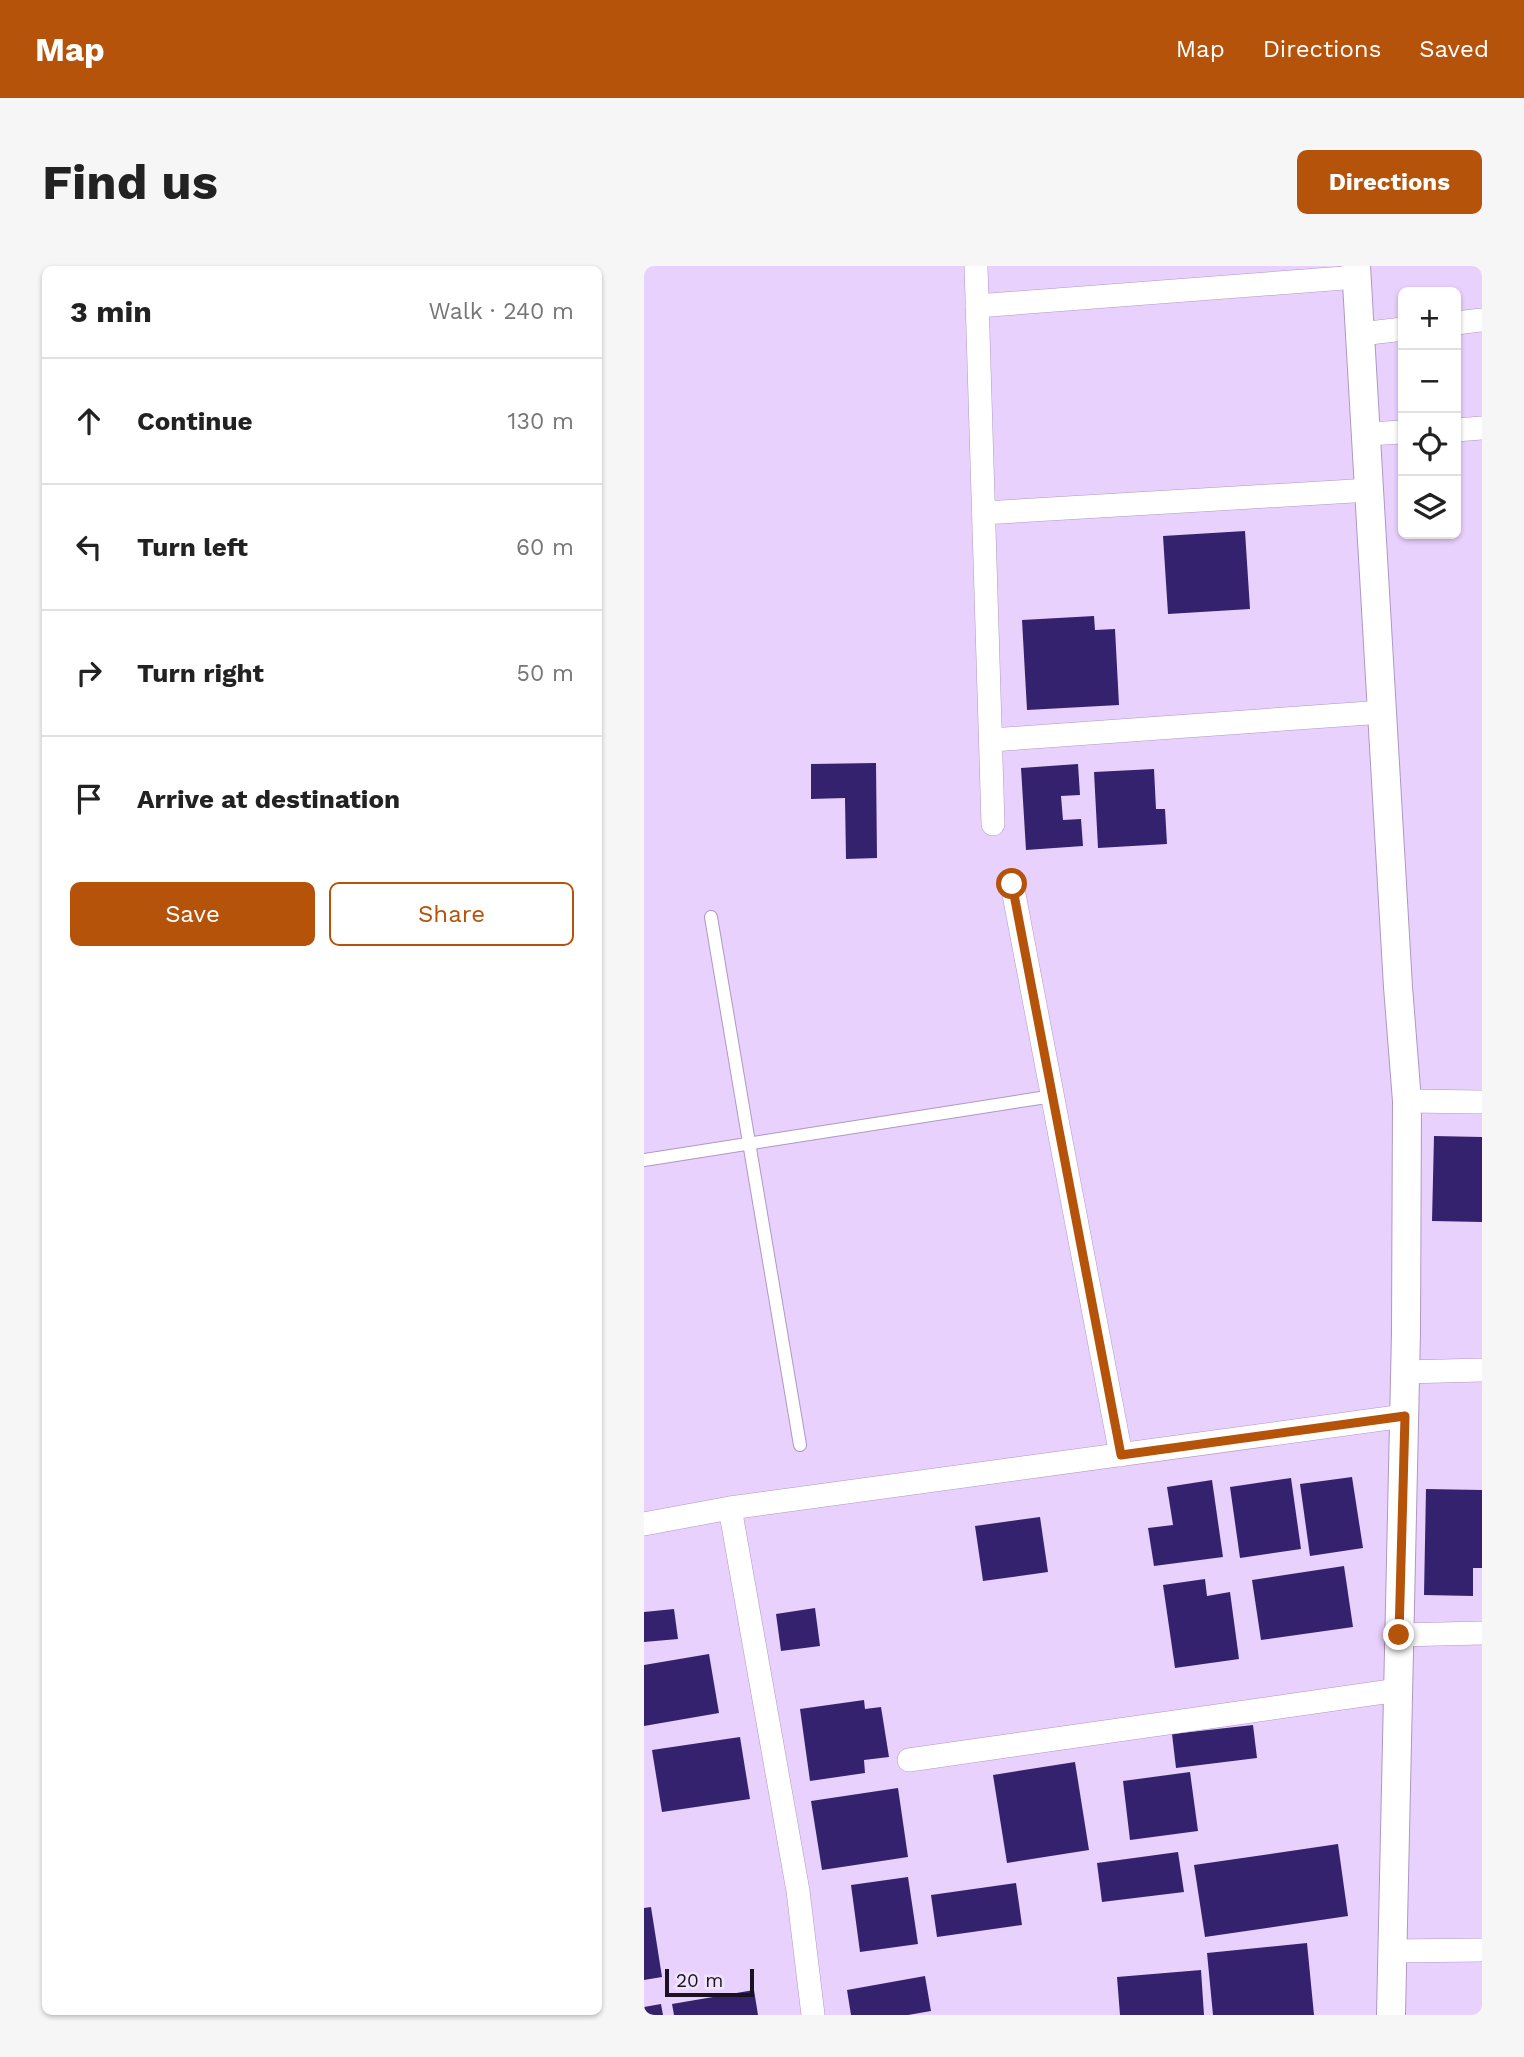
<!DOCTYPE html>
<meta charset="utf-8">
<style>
:root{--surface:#fff;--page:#f6f6f6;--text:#222;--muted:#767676;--line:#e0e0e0;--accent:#b45309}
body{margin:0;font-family:"Work Sans",sans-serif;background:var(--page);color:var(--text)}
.controls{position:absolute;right:21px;top:21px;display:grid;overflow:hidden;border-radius:10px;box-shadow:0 2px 5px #0004}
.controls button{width:63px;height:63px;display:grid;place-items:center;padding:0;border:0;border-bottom:2px solid var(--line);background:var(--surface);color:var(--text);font:35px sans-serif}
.scale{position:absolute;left:21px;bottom:18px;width:89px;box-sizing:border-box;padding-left:7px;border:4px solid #1a1221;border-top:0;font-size:19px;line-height:24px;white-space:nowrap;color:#1a1221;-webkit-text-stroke:5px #f1e3fe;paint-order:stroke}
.stop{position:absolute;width:21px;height:21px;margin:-16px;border:5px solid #b45309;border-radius:50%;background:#fff}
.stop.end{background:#b45309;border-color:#fff;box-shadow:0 2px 7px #0008}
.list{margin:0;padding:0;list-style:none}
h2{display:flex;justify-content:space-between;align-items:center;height:91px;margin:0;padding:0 28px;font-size:30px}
h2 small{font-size:23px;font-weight:400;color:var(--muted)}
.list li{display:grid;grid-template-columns:46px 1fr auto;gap:21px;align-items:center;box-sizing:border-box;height:126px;padding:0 28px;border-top:2px solid var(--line)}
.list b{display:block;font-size:26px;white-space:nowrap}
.list em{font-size:23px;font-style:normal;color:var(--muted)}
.actions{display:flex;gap:14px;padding:21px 28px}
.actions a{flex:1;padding:16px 0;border:2px solid var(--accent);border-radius:10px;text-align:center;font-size:24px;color:var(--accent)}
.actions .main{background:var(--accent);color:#fff}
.icon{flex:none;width:38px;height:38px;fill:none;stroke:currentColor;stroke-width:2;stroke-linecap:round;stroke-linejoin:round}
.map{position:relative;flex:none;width:838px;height:1749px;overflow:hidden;border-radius:10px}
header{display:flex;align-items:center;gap:42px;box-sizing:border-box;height:98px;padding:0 35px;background:var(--accent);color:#fff}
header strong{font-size:33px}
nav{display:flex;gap:38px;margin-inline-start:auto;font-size:24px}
.intro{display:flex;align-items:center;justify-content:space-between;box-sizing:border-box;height:168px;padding:0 42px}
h1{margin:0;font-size:49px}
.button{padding:18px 32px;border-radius:10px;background:var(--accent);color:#fff;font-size:24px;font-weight:700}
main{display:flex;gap:42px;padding:0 42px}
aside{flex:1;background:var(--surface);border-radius:10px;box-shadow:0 2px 5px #0004}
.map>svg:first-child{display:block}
</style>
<header>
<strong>Map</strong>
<nav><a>Map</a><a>Directions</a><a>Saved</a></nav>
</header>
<div class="intro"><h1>Find us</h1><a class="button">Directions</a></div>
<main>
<aside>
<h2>3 min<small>Walk · 240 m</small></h2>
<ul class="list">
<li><svg class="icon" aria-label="ahead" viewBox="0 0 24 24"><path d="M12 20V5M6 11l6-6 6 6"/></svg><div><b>Continue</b></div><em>130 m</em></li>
<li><svg class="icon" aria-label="left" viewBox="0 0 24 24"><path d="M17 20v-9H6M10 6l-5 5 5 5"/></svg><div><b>Turn left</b></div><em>60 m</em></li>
<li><svg class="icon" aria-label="right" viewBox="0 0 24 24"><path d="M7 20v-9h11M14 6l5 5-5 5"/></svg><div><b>Turn right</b></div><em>50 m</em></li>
<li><svg class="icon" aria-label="arrive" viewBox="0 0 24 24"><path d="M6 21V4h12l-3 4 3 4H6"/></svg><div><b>Arrive at destination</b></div></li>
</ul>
<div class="actions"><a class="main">Save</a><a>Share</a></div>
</aside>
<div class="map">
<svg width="838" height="1749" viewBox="0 0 838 1749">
<rect width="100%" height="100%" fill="#e9d1fd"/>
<path fill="#35226e" d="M601,265L606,343L524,348L519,270Z
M450,350L451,364L471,363L475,439L383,444L378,354Z
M232,497L233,592L202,593L201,532L167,533V498Z
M434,498L436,529L417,530L419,554L437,553L439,580L382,584L377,502Z
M510,503L512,543H521L523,578L454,582L450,506Z
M790,870L838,871V956L788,955Z
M708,1211L719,1282L666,1290L656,1218Z
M647,1212L657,1283L596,1292L586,1221Z
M568,1214L579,1291L510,1300L504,1262L529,1259L523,1221Z
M782,1223L838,1224V1302H829V1330L780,1329Z
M396,1251L404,1306L339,1315L331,1260Z
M700,1300L709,1361L617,1374L608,1314Z
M561,1313L563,1330L586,1326L595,1393L531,1402L519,1319Z
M171,1342L176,1380L137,1385L132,1348Z
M30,1343L34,1373L0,1376V1346Z
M65,1388L75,1447L0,1460V1399Z
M220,1434L221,1443L237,1441L245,1491L220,1494L221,1507L166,1515L156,1443Z
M609,1459L613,1492L532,1502L528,1468Z
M96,1471L106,1533L18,1546L8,1484Z
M431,1496L445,1584L363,1597L349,1509Z
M546,1506L554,1565L486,1574L479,1515Z
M254,1522L264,1591L178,1604L167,1535Z
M694,1578L704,1650L561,1671L550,1599Z
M534,1586L540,1626L458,1636L453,1597Z
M264,1611L274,1678L216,1686L207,1619Z
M372,1617L378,1659L293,1671L287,1629Z
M7,1641L18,1711L0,1714V1642Z
M663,1677L670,1749H569L563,1687Z
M557,1704L560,1749H476L473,1711Z
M281,1710L287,1745L264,1749H207L203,1724Z
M110,1724L114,1749H30L28,1738Z
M17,1738L19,1749H0V1741Z"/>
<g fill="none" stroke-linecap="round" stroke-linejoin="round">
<defs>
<path id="service" d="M67,651L156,1179
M0,894L409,830"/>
<path id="minor" d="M332,0L349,558
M333,40L713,11
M812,57L838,54
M717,68L759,63
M812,164L838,162
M723,168L759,166
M339,247L726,224
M348,474L739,446
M368,618L477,1189
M763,835L838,836
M761,1106L838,1104
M86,1242L154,1625L169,1749
M0,1258L86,1242L760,1150
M755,1369L838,1367
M265,1494L754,1424
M749,1685L838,1684"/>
<path id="tertiary" d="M712,0L754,721L763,835L762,1066L747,1749"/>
</defs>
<use href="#service" stroke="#ae98c2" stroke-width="14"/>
<use href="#minor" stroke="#ae98c2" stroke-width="24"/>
<use href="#tertiary" stroke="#ae98c2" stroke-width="30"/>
<use href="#service" stroke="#fff" stroke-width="12"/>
<use href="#minor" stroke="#fff" stroke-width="23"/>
<use href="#tertiary" stroke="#fff" stroke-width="28"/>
</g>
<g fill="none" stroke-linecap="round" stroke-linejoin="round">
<path stroke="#b45309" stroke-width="9" d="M368,618L477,1189L761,1150L755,1369"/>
</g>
</svg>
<div class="controls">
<button>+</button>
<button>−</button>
<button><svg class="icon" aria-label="locate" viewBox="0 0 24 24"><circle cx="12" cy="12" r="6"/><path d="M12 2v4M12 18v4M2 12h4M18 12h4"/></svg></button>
<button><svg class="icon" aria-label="layers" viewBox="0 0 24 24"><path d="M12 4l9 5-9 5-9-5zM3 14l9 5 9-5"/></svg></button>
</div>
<div class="scale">20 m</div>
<div class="stop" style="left:368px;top:618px"></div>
<div class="stop end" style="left:755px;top:1369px"></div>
</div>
</main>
